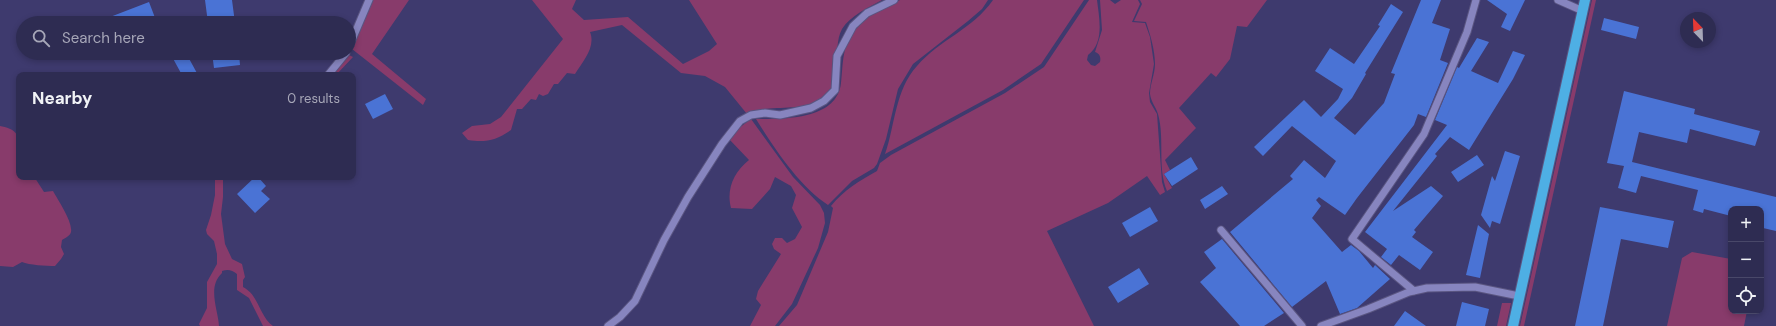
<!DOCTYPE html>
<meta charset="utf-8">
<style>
:root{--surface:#2e2c52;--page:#3a385c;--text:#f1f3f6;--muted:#a7a7b8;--line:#494869}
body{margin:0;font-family:"DM Sans",sans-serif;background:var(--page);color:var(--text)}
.controls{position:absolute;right:12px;bottom:12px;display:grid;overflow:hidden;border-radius:8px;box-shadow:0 2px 6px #0003}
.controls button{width:36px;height:36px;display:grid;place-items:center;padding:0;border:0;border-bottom:1px solid var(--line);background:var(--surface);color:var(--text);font:20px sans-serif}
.compass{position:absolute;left:1680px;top:12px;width:36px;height:36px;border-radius:50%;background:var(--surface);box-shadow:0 2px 6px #0003;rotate:337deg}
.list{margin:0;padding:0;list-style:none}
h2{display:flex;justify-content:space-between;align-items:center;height:52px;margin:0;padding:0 16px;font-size:17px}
h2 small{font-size:13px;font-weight:400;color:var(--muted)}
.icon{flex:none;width:22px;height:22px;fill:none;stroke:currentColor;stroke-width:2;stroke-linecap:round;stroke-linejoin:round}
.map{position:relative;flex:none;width:1776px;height:326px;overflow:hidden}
.search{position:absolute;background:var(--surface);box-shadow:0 2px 6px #0003;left:16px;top:16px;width:340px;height:44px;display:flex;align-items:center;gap:10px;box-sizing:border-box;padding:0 14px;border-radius:22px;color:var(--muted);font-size:15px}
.panel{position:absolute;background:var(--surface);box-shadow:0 2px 6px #0003;left:16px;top:72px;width:340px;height:108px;border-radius:8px}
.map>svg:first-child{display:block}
</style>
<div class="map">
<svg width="1776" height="326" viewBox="0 0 1776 326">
<rect width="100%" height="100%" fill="#3e3a6e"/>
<path fill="#883b6b" d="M371,0H409L372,54L426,99L423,105L352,49Z
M532,0H576L572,9L584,20L628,17L683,64L709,51L717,44L689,0H882C869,7 850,16 842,29C831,49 845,88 822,100C798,113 771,103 747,114L725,87L705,76L681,73L622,25L590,32C596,47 583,61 575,74L567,73L558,84H554L548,94L543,96L539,94L536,100L531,99L522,109H517L511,130C496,140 486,143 468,140L462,133L472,126L490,124L501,117L563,39Z
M900,0H988L982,9L968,21L913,64L898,89L886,139L877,164L874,168L852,181L828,205C799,186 774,148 756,119C784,119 837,120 841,83C843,65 842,46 854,30C865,15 884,8 900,0Z
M993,0H1084L1041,64L1003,90L885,154C895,125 895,90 917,66C939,40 973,29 993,0Z
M1089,0H1097C1099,17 1105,43 1088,55L1087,60L1091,65L1095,66L1100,62C1101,57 1100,54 1095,52L1102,30L1100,0H1110L1115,4L1121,0H1138L1140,4L1132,22L1145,23L1150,37L1154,64L1149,93L1150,102L1157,114L1162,182L1165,192L1160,195L1147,176L1108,203L1047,231L1094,326H779L797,305L828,232L833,208L831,206C844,190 859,181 877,171L880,163L891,155L1005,93L1044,67Z
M1140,0H1267L1247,27L1237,26L1230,59L1216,77L1211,73L1179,108L1196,128L1165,160L1170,170L1164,174L1172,188L1167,191C1157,167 1165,139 1158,114C1156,107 1151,102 1150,94C1150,84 1155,74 1155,64C1155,50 1150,34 1146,22L1134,21L1142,4Z
M1592,0H1596L1524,326H1520Z
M349,55L353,57L336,75H333Z
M751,119L793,177L820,205L824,213L825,223L818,248L792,304L775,326H750L761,305L756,299L758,291L781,254L774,249L772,244L775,238H782L787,243L795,239L802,227L792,208L796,195L791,186L775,177L770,189L752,209L731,208C726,189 734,172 749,160L729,139L739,128Z
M0,126C6,127 14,129 17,135C22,146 19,165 19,177H36L35,178L44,192L53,191C58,200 73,222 71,232C70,236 65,238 62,240L61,247L64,254L61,259L55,266C46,266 29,265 22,262L13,267L0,266Z
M215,177H223V197L221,214L225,244L232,259L242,264L245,277L243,280V287C259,295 259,316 273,326H263L249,298L237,290V274C232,270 228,269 222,271V273C207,287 218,309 219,326H200L199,324L207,308V282L217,264V254L214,241L207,234L206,230L211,215L215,195Z
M1692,252L1731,259V311H1747L1744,326H1667L1682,258Z
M1502,303H1511L1506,326H1497Z"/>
<path fill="#4a73d5" d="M205,0H232L235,23H208Z
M1421,0H1441L1432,23L1450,29L1440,60L1448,63L1426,117L1418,114L1414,125L1357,198L1345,215L1319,197L1316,200L1321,206L1312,218L1342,252L1351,245L1359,251L1373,268L1375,265L1390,279L1357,308L1340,314L1326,281L1292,307L1230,232L1293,179L1290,176L1304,160L1325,178L1336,161L1292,126L1263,156L1254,147L1304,100L1321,117L1338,99L1343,89L1315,71L1330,48L1354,64L1380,26L1378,25L1391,4L1403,12L1365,73L1366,74L1352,98L1334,118L1355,135L1384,103L1395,74L1391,73Z
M1487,0H1525L1510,31L1501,27L1507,14Z
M149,2L157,23H97V22Z
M1604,18L1639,27L1636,39L1601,30Z
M1477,38L1489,42L1471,71L1498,83L1513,51L1525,55L1513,79L1469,150L1450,137L1435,154L1437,156L1393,211L1431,186L1443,196L1414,230L1416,232L1412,237L1433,252L1420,270L1399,255L1391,265L1381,257L1387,249L1365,232L1447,125L1435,120L1457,67L1459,68Z
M170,53H186L198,75H182Z
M212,53H239L240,65L214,68Z
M1624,91L1695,109L1694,114L1760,131L1755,146L1690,129L1687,143L1639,132L1632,162L1776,197V231L1763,228L1764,224H1761V209H1731V216L1704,209L1703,213L1693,210L1698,190L1641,176L1636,193L1618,188L1624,166L1607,163Z
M385,94L393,109L373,119L365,104Z
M1505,151L1520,156L1500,224L1492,221L1490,228L1481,215L1492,176L1495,181Z
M1477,155L1484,165L1458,182L1451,172Z
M1191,157L1198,169L1172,186L1164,174Z
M255,177H258L266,186L261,191L270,199L255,213L237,194Z
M1222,186L1228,194L1205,209L1200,200Z
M1150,207L1158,221L1130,237L1122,223Z
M1600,207L1674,221L1668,248L1621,239L1603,326H1575Z
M1478,225L1489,234L1480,278L1466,275Z
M1222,239L1284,313L1264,326H1240L1200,282L1216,268L1204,252Z
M1139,268L1149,284L1118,303L1108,287Z
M1462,302L1489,309L1485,326H1456Z
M1405,311L1426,326H1394Z"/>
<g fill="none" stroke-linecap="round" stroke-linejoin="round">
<defs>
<path id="minor" d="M1558,0L1583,11
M349,47L369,0
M328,75L346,53
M1221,230L1302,326
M1414,291L1352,239L1424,134L1467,32L1476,0
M608,326L620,317L635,301L664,240L688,197L722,144L740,121L751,115L765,113L780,115L811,108L824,101L835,90L837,56L853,26L867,13L894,0
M1321,326L1368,309L1409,292L1427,288L1475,287L1519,296"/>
<path id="major" d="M1513,326L1585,0"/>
</defs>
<use href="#minor" stroke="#5a5581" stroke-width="9"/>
<use href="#major" stroke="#5a5581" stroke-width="12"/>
<use href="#minor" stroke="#8785bf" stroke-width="7"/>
<use href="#major" stroke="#4eafe4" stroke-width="10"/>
</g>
</svg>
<div class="controls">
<button>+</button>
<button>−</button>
<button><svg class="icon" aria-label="locate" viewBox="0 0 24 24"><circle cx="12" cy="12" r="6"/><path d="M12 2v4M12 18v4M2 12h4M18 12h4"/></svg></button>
</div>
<svg class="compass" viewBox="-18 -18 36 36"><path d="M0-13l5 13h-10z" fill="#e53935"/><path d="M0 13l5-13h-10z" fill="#a7a7b8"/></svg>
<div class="search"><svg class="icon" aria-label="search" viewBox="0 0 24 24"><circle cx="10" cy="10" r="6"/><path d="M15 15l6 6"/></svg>Search here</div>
<section class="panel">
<h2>Nearby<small>0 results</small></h2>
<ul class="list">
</ul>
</section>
</div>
